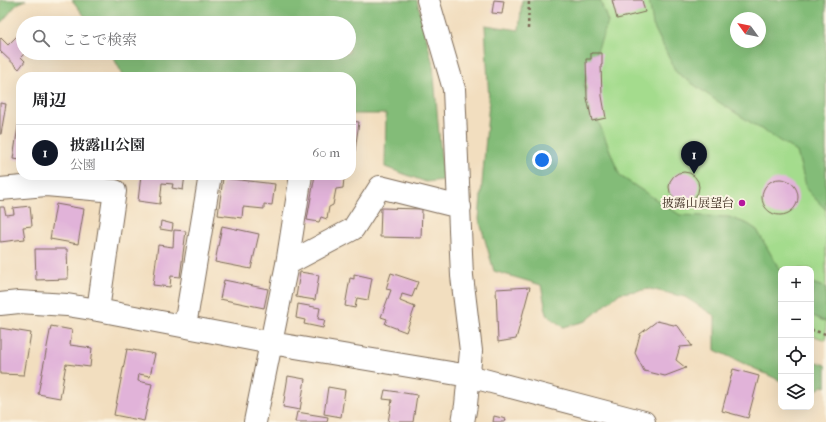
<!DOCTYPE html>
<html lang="ja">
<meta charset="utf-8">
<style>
:root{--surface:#fff;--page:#f6f6f6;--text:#202124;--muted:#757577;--line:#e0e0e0;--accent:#111827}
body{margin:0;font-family:"IM FELL French Canon","Noto Serif JP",serif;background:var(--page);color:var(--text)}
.controls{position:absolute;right:12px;bottom:12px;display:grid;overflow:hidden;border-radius:8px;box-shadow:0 4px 16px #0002}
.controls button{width:36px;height:36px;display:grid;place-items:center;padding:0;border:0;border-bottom:1px solid var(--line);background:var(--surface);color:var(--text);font:20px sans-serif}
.compass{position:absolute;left:730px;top:12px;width:36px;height:36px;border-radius:50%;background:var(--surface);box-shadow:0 4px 16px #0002;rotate:303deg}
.you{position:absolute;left:542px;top:160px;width:14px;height:14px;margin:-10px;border:3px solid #fff;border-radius:50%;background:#1a73e8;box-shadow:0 0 0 6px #1a73e833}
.badge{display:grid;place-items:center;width:26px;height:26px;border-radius:50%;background:var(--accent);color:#fff;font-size:13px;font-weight:700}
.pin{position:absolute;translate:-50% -33px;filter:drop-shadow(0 1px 2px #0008)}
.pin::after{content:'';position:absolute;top:21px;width:14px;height:12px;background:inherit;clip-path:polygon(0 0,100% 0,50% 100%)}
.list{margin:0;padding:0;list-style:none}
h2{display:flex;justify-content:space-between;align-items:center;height:52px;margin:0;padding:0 16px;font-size:17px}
h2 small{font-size:13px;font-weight:400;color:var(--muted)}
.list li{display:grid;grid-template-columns:26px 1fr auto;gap:12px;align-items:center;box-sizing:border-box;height:56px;padding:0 16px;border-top:1px solid var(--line)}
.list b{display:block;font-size:15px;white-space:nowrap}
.list p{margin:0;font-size:13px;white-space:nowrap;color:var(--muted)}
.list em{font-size:13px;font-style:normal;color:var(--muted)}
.icon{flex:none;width:22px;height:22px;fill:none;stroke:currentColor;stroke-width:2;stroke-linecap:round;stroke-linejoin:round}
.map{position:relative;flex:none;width:826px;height:422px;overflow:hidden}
.search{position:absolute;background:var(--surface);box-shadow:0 4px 16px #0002;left:16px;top:16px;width:340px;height:44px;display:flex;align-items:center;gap:10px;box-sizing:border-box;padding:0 14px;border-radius:22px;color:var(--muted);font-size:15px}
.panel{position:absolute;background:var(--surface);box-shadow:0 4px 16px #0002;left:16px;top:72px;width:340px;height:108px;border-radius:16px}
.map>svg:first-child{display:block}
</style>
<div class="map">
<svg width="826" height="422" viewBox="0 0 826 422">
<rect width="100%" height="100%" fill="#fcf5e5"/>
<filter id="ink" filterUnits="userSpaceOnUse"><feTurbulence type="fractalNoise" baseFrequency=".025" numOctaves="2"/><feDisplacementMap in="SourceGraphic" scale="8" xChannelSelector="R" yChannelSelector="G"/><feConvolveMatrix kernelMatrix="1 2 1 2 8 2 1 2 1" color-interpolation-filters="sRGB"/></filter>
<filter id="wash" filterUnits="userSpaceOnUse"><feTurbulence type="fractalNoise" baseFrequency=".012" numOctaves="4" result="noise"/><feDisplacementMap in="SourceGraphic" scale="16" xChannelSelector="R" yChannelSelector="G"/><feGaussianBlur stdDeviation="0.9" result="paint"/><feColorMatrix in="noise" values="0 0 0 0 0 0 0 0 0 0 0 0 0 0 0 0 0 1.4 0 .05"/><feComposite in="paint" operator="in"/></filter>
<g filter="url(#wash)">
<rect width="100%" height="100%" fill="#f2debf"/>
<path fill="#a4dc8d" stroke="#708356" d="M560,0H689L826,152V340L811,335V269H781V325L570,195Z"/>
<path fill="#83bc78" stroke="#5f734b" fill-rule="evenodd" d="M0,0H26L17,4L0,24Z
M72,0H417L433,65L443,180L426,182L385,167L386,114H351V77H124L111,53H349V23H90Z
M522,0H600L608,22L584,85L620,176L680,215L729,217L748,224L757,230L781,272V381L715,350V316L685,297L650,289L620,293L586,321L563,327L547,315L541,285L494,271L479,219L489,102L485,25L519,30Z
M649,0H826V210L807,190L797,152L714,99L676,72L653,25ZM736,18H760V42H736Z
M812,283L826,288V322L811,315Z
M811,360L826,365V387L823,386L811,393Z"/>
<g id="blocks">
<path fill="#e1b3d9" d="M494,0L504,1L502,14L492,13Z
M612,0H642L645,12L617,19Z
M23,30V53H25L21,57L25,61L19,69L0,51V39L1,38L8,45Z
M591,53H602V65H601L602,96L606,118L592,121L587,98L586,59H591Z
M0,103L6,104L1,134H0Z
M19,120H21V160L13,159Z
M351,121L359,122L353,165H351Z
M669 187a15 15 0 1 1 30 0a15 15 0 1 1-30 0Z
M141,175H185L183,190L172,188L173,184L162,183L160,204L138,201Z
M315,175H325L344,178L343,188L336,189L333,205L329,207L327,219L321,217L319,222L307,220Z
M223,178L275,184L272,205L264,204V209L243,207L242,218L218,215Z
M762 197a18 18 0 1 1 36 0a18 18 0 1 1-36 0Z
M56,204L84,209L78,244L50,239Z
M30,206L32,226L23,227L25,239L0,242V207H4L6,215L14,214L13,208Z
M381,208L422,209L421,238L380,237Z
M161,221L173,224L172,231L160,229Z
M222,226L259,234L251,269L215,262Z
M174,230L186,231L180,277L171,276L170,287L153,285L158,245L173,247Z
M35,249H67L68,279L36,280Z
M300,272L319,275L315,300L296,297Z
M391,273L418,282L412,297L402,294L400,301L415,307L406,332L385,324L387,319L381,317L391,290L386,289Z
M354,274L372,278L368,300L357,298L355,308L345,306L350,278L354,279Z
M224,280L268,289L264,308L220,299Z
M530,287L516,339L498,342L496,289Z
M298,304L320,308L318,319L325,320L323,328L304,324L305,320L296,318Z
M657,321L678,326L692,346L680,347L676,360L686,368L665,376L644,371L635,353L640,334Z
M51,326L72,330L70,345L92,348L90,367L66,364L60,398L38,394Z
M0,328L31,333L24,375L0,374Z
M127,349L155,354L150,376L139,374L138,381L152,384L144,421L114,415Z
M733,369L759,376L748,418L722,411Z
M288,376L305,379L300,410L283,407Z
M328,387L345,390L341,417L324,414Z
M385,390L417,395L413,422H388L392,400L383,399Z
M297,412L328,417L327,422H295Z
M494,416L506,419L505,422H493Z"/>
</g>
</g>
<g filter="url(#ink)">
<use href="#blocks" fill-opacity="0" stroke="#7b6956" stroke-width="1"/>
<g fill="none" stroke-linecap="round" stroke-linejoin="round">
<defs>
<path id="minor" d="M428,0L454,89L462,276L471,351L466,405L463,422
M0,189L46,185L115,191L98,310
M287,264L353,229L380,187L460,207
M0,304L19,302L67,305L98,310L271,343L469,376L644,422
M185,326L210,175
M255,422L287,264L301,175"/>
</defs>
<use href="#minor" stroke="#7b6956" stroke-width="24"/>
<path stroke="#7b6956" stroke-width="2.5" stroke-dasharray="3 3" stroke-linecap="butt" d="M528,29L529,0
M811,330L826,334"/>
<use href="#minor" stroke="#fff" stroke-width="22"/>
</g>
</g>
<circle fill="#b5179e" stroke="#fcf5e5" stroke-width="1.5" cx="742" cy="203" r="4"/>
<g text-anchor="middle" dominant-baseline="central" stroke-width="4" stroke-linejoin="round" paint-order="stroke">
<g font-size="12" fill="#3b2a1e" stroke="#fcf5e5" text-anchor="end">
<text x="734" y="203">披露山展望台</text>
</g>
</g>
</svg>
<div class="controls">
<button>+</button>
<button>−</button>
<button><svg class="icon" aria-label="locate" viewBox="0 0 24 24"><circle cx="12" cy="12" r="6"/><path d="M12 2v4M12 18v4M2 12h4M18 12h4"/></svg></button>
<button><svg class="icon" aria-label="layers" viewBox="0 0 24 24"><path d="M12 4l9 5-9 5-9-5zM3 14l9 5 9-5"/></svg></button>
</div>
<svg class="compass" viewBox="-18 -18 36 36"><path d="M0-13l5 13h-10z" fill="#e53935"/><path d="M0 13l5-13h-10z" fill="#757577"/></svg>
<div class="you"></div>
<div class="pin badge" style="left:694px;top:174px">1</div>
<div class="search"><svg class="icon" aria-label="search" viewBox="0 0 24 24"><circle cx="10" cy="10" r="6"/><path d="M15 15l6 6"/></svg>ここで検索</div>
<section class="panel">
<h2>周辺<small></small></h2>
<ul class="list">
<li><span class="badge">1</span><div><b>披露山公園</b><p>公園</p></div><em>60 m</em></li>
</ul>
</section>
</div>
